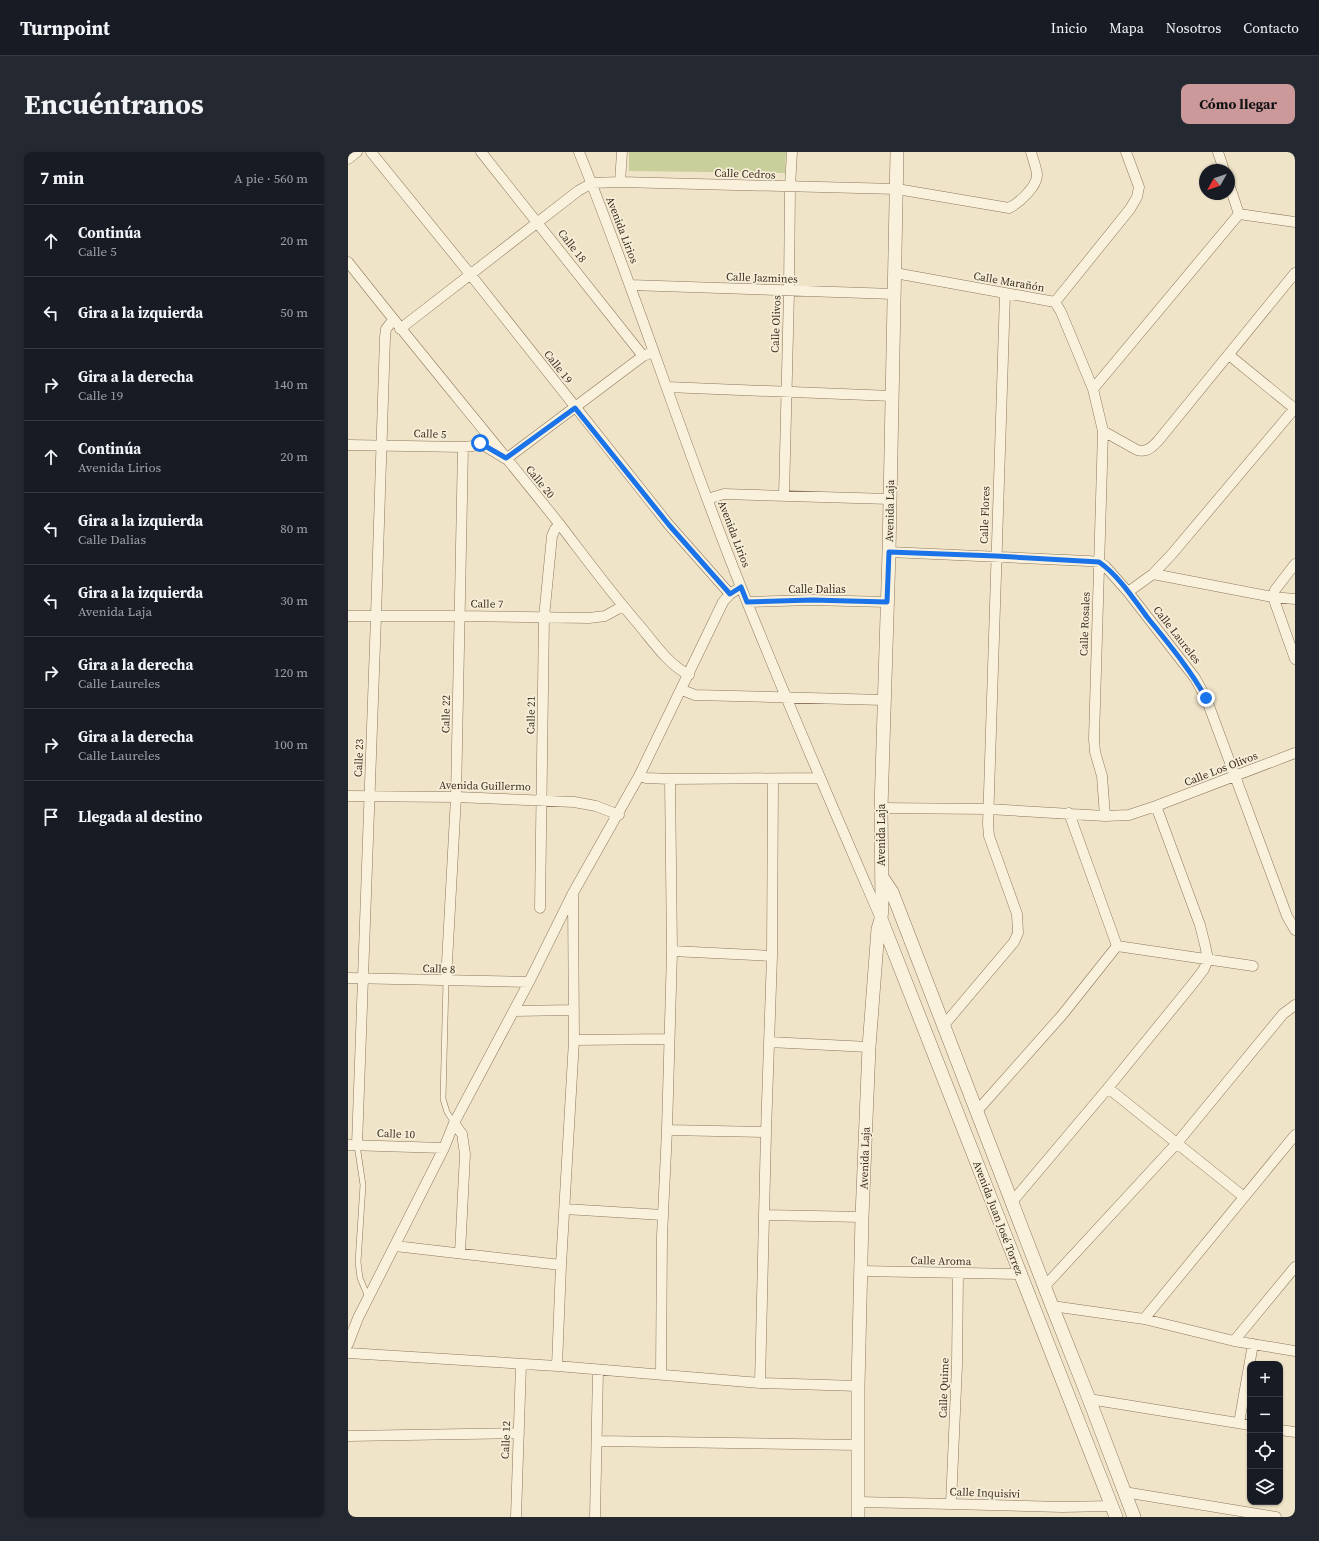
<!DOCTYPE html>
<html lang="es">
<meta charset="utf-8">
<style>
:root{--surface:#171b24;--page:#242831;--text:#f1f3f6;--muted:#9ea1a6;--line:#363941;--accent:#cc999b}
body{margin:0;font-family:"Source Serif 4",serif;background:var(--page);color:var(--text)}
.controls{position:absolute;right:12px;bottom:12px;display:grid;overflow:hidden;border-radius:8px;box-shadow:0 1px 3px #0004}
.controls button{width:36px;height:36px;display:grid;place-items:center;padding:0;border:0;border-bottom:1px solid var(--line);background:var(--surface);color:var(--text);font:20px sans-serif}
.compass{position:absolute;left:851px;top:12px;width:36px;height:36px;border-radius:50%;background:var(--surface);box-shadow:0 1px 3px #0004;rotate:230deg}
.stop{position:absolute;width:12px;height:12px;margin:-9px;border:3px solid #1a73e8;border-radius:50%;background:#fff}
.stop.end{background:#1a73e8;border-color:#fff;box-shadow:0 1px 4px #0008}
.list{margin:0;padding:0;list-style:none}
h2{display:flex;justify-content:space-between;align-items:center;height:52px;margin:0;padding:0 16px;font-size:17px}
h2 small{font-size:13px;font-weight:400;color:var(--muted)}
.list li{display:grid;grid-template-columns:26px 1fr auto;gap:12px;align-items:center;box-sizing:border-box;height:72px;padding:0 16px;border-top:1px solid var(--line)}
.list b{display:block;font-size:15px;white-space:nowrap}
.list p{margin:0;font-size:13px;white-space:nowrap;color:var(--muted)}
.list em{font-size:13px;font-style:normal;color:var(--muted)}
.icon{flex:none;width:22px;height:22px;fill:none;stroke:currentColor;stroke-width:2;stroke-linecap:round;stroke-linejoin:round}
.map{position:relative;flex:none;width:947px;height:1365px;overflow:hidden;border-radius:8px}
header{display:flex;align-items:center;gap:24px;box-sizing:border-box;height:56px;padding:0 20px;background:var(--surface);border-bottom:1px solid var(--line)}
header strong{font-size:19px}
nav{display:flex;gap:22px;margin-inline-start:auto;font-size:14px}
.intro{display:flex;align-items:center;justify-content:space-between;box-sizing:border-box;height:96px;padding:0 24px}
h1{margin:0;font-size:28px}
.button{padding:10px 18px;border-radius:8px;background:var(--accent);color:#111;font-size:14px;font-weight:700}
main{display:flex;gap:24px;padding:0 24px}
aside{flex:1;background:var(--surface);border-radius:8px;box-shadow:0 1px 3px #0004}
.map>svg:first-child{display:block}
</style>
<header>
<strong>Turnpoint</strong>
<nav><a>Inicio</a><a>Mapa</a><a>Nosotros</a><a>Contacto</a></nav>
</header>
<div class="intro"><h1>Encuéntranos</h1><a class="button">Cómo llegar</a></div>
<main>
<aside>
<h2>7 min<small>A pie · 560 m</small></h2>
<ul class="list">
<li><svg class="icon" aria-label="ahead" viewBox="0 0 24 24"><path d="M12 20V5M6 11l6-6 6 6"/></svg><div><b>Continúa</b><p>Calle 5</p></div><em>20 m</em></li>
<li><svg class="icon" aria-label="left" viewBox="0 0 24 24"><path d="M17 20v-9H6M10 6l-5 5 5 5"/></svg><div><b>Gira a la izquierda</b></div><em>50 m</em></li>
<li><svg class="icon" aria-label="right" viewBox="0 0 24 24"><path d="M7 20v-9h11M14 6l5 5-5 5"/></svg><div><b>Gira a la derecha</b><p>Calle 19</p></div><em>140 m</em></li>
<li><svg class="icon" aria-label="ahead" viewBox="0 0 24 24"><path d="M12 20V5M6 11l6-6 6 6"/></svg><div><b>Continúa</b><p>Avenida Lirios</p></div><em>20 m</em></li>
<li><svg class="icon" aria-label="left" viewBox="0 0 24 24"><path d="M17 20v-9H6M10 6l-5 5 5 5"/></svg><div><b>Gira a la izquierda</b><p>Calle Dalias</p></div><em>80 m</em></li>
<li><svg class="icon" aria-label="left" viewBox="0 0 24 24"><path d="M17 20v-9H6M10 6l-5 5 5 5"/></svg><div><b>Gira a la izquierda</b><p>Avenida Laja</p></div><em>30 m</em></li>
<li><svg class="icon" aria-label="right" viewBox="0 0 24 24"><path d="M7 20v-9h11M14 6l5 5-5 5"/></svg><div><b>Gira a la derecha</b><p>Calle Laureles</p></div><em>120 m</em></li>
<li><svg class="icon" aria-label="right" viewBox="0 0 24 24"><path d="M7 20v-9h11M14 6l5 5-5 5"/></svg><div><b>Gira a la derecha</b><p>Calle Laureles</p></div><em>100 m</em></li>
<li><svg class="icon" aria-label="arrive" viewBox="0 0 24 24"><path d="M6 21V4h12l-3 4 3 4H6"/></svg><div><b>Llegada al destino</b></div></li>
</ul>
</aside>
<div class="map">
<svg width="947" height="1365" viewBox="0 0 947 1365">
<rect width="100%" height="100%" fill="#f0e4c8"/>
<path fill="#c9cf9b" d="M281,0H438L437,21L281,19Z"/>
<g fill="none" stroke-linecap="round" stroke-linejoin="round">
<defs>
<path id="service" d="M98,829L95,947L99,960L106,971
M9,993L15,1033L10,1110L12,1126L20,1145"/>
<path id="minor" d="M23,0L122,122L321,373L382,442
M133,0L295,204
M231,0C289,143 335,291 393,435C437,546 485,656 533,767
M870,0L876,18
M0,7L9,0
M272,30L274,0
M891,62L947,70
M0,110C70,199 143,286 213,374C239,408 264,442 292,474C306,491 320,512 341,523
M547,121L707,150L713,160L745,237L755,279L746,587L747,600L754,624L757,664
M282,133L546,142
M707,150L782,57L789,45L791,35L778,0
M52,177L230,39L244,31L272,30L549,37L661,56C671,51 690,34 689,22C688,15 685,7 683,0
M881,203L947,257
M319,235L544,244
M745,237L891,62L881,32
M755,279L789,298C799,301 804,295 810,289L947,121
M0,293L115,295L125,294L132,291L158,307L295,204L305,200
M436,344L441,139L442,35L444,0
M359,347L376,342L542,347
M541,400L740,409L751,410L757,414L780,440L847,526L858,546L939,764L947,778
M805,422L925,445L947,447
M780,440L805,422L824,402L947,256
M925,445L947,507
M925,445L927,438L947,412
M399,450L463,448L539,450
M0,464H112L241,466L257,464L275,454
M334,538L347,543L536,548
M291,624L298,626L322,627L472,626
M0,644L108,645L226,650L248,654L271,663
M533,656L640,657L757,664L781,663L808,654L947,601
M192,756L196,465L204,384L207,377L211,373
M769,794L905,814
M324,799L424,804
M0,826L181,830
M98,829L108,645L115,295
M166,859L226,858
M596,873L666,790L670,781L669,762L641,684L640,672L657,142
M226,888L321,887
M421,890L521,895
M760,936L896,1045
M629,959L715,862L769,794L721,661
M106,971L114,982L117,1002L112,1101
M319,978L418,980
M0,993L96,996
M9,993L28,464L37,185L38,177L45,168
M664,1050L760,936L847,829L856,817L860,807L857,793L852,773L808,654
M217,1057L315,1063
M416,1063L514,1065
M47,1094L213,1113
M513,1119L672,1122
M696,1135L829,991L935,862L947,853
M704,1154L796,1167L886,1189L947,1199
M796,1167L947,983
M886,1189L947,1115
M0,1192L10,1166L96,996L106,971L181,830L225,741L291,624L375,450L382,442L393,435
M0,1201L209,1214L412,1231L510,1234
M209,1214L213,1113L226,888L225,744
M313,1222L314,1084L319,978L324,799L322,627
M412,1231L418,980L424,804L425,627
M741,1247L902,1273
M891,1271L905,1192
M932,1278L947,1280
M0,1284L171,1281
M250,1289L510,1293
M776,1340L928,1365
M510,1350L603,1352L714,1355L763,1354
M603,1352L609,1213L610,1121
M168,1365L173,1212
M247,1365L250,1218"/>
<path id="tertiary" d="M534,725L544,740L704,1154L741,1247L786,1365
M533,767L768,1365
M510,1365V1234L514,1065L521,895L530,777L533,767L534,754L533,656L541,400L549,0"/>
</defs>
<use href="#service" stroke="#8d765c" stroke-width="6"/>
<use href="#minor" stroke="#8d765c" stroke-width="11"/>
<use href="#tertiary" stroke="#8d765c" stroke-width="14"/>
<use href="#service" stroke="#faf1dc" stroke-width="5"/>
<use href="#minor" stroke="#faf1dc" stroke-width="10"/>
<use href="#tertiary" stroke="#faf1dc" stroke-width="13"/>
</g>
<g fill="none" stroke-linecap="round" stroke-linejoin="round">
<path stroke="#1a73e8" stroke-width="5" d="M132,291L158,306L227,256L321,373L382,442L393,435L399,450L464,448L539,450L541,400L648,404L751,410C770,423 785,446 799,465C820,491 842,517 858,546"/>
</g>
<g text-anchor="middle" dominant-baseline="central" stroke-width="3.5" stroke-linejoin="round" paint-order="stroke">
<g font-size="11" fill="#3d2e20" stroke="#f7eed8">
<text transform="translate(397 22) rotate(2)">Calle Cedros</text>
<text transform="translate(274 78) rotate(69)">Avenida Lirios</text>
<text transform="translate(224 94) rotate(52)">Calle 18</text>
<text transform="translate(414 126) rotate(2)">Calle Jazmines</text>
<text transform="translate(661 130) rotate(10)">Calle Marañón</text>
<text transform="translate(428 172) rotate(-88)">Calle Olivos</text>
<text transform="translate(210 215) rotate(52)">Calle 19</text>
<text transform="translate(82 282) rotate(2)">Calle 5</text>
<text transform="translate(192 330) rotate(51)">Calle 20</text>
<text transform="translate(542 359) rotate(-89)">Avenida Laja</text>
<text transform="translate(637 363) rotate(-88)">Calle Flores</text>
<text transform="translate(386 382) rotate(69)">Avenida Lirios</text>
<text x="469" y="437">Calle Dalias</text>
<text transform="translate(139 452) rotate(1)">Calle 7</text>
<text transform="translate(737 472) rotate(-88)">Calle Rosales</text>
<text transform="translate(829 483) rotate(52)">Calle Laureles</text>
<text transform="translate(98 562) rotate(-89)">Calle 22</text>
<text transform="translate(183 563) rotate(-89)">Calle 21</text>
<text transform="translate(11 606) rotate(-88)">Calle 23</text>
<text transform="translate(873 617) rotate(-21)">Calle Los Olivos</text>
<text transform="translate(137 634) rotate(1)">Avenida Guillermo</text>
<text transform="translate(533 683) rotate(-90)">Avenida Laja</text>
<text transform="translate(91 817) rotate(2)">Calle 8</text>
<text transform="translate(48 982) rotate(2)">Calle 10</text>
<text transform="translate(517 1006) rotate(-88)">Avenida Laja</text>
<text transform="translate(650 1066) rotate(69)">Avenida Juan José Torrez</text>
<text transform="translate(593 1109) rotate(1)">Calle Aroma</text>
<text transform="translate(596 1236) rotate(-88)">Calle Quime</text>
<text transform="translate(158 1288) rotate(-88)">Calle 12</text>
<text transform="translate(637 1341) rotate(2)">Calle Inquisivi</text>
</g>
</g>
</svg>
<div class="controls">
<button>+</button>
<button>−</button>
<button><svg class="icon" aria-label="locate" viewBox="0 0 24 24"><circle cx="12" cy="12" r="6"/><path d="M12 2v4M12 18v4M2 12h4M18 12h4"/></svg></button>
<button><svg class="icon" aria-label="layers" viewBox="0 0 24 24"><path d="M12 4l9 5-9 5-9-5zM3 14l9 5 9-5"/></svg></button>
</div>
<svg class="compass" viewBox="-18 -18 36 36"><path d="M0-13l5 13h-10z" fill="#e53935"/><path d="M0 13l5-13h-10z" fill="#9ea1a6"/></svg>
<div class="stop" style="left:132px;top:291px"></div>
<div class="stop end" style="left:858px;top:546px"></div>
</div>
</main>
